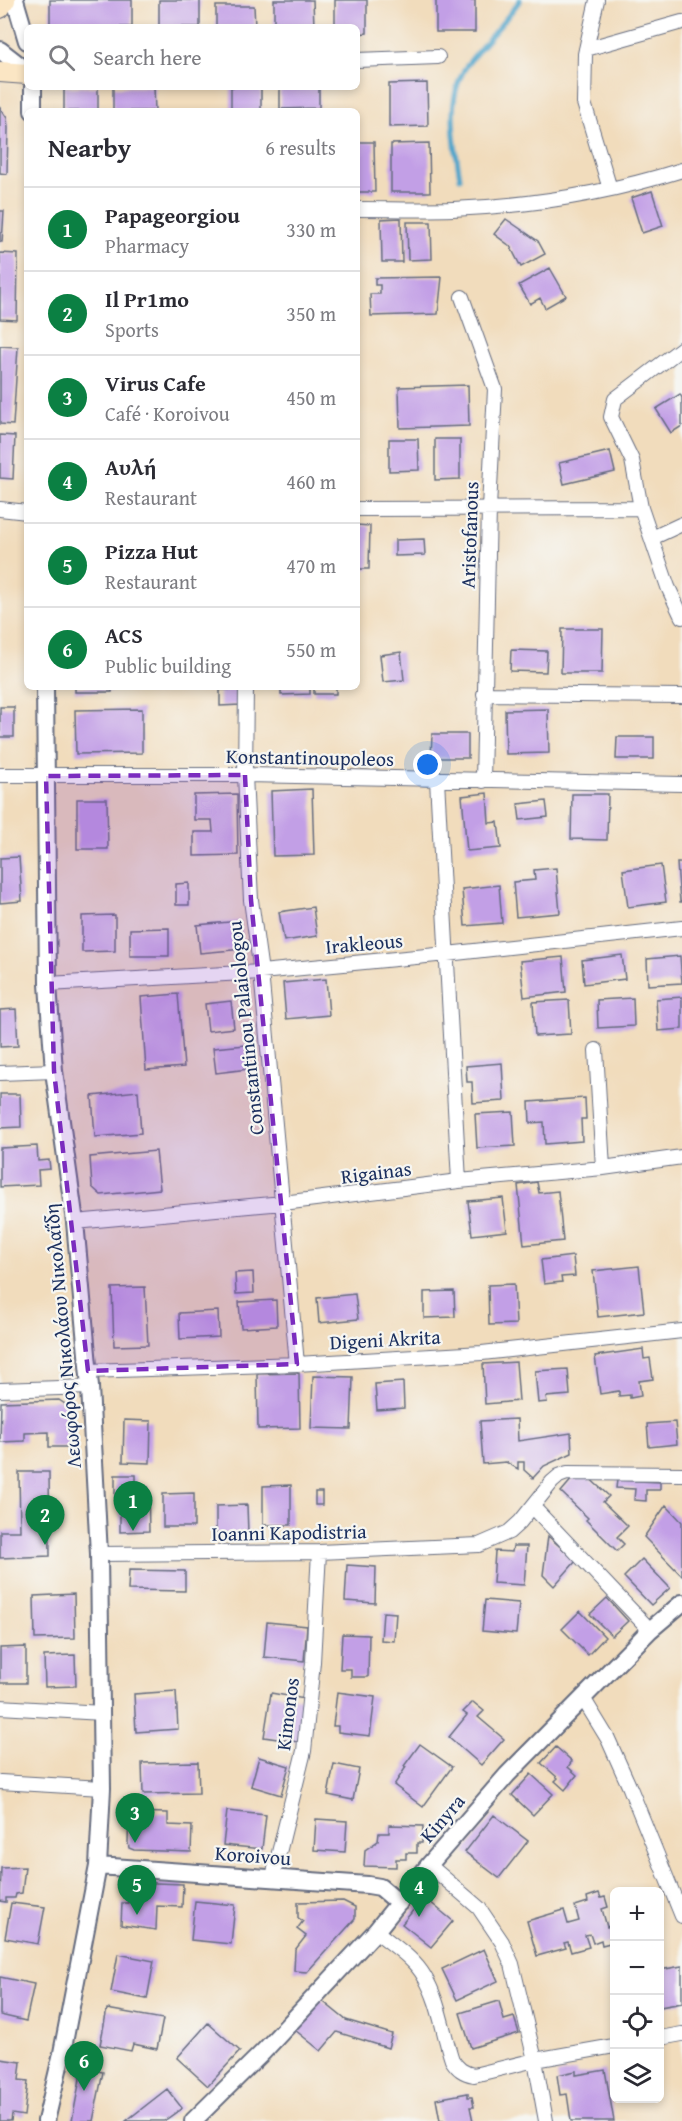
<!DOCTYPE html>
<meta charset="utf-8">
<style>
:root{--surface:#fff;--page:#f2f2f3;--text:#2b2b33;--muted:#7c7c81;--line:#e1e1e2;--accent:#0b8043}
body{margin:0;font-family:"Gentium Book Plus",serif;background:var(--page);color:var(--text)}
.controls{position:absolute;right:18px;bottom:18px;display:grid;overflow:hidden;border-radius:9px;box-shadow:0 3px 9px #0003}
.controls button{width:54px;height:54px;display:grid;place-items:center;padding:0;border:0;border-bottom:2px solid var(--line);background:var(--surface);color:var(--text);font:30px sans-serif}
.you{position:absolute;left:428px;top:765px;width:21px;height:21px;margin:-15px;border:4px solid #fff;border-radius:50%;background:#1a73e8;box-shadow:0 0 0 9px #1a73e833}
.badge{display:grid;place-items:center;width:39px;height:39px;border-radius:50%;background:var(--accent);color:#fff;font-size:20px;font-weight:700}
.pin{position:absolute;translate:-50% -50px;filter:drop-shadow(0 2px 3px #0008)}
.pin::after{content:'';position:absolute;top:32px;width:21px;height:18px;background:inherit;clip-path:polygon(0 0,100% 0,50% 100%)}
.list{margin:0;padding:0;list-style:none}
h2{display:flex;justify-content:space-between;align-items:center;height:78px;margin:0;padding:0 24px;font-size:26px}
h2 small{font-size:20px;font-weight:400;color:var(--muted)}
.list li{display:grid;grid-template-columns:39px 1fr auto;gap:18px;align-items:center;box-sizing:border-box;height:84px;padding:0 24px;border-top:2px solid var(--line)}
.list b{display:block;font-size:22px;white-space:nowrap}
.list p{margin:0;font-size:20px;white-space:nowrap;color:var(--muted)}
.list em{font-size:20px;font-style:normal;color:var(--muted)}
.icon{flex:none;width:33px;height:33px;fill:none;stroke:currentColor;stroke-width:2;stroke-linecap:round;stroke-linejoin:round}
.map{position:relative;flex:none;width:682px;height:2121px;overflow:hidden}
.search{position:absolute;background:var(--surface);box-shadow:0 3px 9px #0003;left:24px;top:24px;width:336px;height:66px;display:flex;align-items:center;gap:15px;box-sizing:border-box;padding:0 21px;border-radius:9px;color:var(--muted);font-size:22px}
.panel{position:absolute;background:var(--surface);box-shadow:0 3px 9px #0003;left:24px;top:108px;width:336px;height:582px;border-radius:9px}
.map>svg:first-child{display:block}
</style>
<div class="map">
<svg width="682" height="2121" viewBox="0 0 682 2121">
<rect width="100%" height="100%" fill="#f6f6f2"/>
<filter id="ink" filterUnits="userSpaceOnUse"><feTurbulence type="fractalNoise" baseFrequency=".0167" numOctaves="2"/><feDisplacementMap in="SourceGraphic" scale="12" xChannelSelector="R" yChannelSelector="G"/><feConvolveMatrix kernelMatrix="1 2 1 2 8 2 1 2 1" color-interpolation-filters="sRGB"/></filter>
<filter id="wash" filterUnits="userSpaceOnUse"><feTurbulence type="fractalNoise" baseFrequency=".008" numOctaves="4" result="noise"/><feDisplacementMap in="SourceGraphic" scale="24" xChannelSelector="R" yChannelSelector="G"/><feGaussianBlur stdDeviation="1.35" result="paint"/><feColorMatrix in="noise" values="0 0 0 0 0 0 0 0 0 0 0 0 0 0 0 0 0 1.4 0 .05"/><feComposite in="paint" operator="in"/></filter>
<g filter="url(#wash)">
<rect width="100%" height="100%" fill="#f1dcbc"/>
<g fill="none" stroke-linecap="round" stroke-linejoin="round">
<path stroke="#4da4ca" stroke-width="5" d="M460,178C454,139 444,95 470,61C486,40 505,22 520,0"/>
</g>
<g id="blocks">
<path fill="#c29fe6" d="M50,0H132V27H50Z
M159,0H200V27H159Z
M274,0H313L314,27H274Z
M335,0H367V33L357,34V27H335Z
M436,0H475V32H436Z
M216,6H254L255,27H216Z
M427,83L428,126L389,127V84Z
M64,87H98V111H64Z
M113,87H154L155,111H113Z
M231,87H261V111H231Z
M280,87H319V108L280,109Z
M0,108L7,118L8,128L7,174L0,173Z
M357,142H374L375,192H357Z
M429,143L430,192H391V144Z
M652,191L663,226L642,233L631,198Z
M0,211H4L2,242H0Z
M401,218L402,262H382L381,219Z
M506,219L538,241L545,254L521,267L510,246L494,234Z
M407,222H431L432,259L408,260Z
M0,253L18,254L17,320L0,319Z
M550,268L566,296L545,308L540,298L530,304L519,285Z
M442,277L438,314L371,316L370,294H380V285H375V278Z
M0,346L18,347L13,425L0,424Z
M468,385L469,426L400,428L399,387Z
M680,394L682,398V426L671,433L656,409Z
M0,435L15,436L13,479L0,478Z
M389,439H418L419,470L389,471Z
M435,439H460V479L435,480Z
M610,451L615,472L564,484L559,463Z
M357,525L370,526L369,569H357Z
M424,539L425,555L395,556V540Z
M562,629H603L602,673H561Z
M511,650L547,651L546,672L510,671Z
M401,652L404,680L383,682L380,655Z
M75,687H112V692H75Z
M281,687H310V694L281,695Z
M314,687H336V694H314Z
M239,689L240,705L220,706V690Z
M0,707H14V737H0Z
M142,709V753L76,754L75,710Z
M548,709L549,753L506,754L505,710Z
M432,734H468V758H431Z
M617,737H654V759H616Z
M312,789L314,855L273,856L271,791Z
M487,793L489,823L498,822L501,848L467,851L462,796Z
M237,794L238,855L194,856V832H213L212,820H194V795Z
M572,794H608L607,840L571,839Z
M77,799H107L108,849H77Z
M546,801L548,817L520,820L518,804Z
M19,857L22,901L0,903V858Z
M677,863H682V902H680Z
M661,865L666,902L628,907L623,870Z
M556,868L560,913L516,917L513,882L535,880L534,870Z
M189,883V905H176V884Z
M499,885L502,923L465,926L462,889Z
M313,907L317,936L284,941L279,912Z
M115,915V951L82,952V916Z
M240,921L243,949L200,953L197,925Z
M169,928V956H130V929Z
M622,955L625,979L584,984L582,960Z
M680,956L682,983L648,985L647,959Z
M563,957L566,992L524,997L520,961Z
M326,979L329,1015L286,1019L283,983Z
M178,994L184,1067L146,1070L141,997Z
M682,997V1029L658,1031L656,999Z
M633,998L634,1026L598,1028L597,1000Z
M569,1000L571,1034L535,1036L533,1002Z
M231,1001L234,1028L208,1031L205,1004Z
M16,1009L18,1046L0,1047V1010Z
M246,1045L248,1069L216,1073L213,1048Z
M502,1063L504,1101L473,1103L472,1082H467L466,1066Z
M138,1091L141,1133L95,1137L92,1096Z
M0,1094H20L21,1127L0,1128Z
M585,1098L586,1119H581L582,1141L545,1144L544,1122L530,1123L529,1102Z
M513,1112L515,1146L477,1148L475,1114Z
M37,1146L38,1161L49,1160L50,1169L38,1170L39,1185L0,1187V1148Z
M156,1151L160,1189L101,1195L92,1187L90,1157Z
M537,1182L539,1193L558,1191L563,1241L524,1245L518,1185Z
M503,1198L507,1231L472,1235L468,1201Z
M573,1256L575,1276L561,1277L562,1282L544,1284L541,1260Z
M639,1266L644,1312L598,1317L593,1271Z
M253,1272L254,1293L236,1294L235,1273Z
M514,1284L516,1324L489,1325L488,1285Z
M145,1287L148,1345L114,1346L112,1288Z
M454,1291L455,1317L424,1318V1292Z
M355,1294L358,1319L319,1323L317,1298Z
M276,1300L277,1326L241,1328L239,1302Z
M218,1311L219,1337L180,1339L179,1313Z
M643,1349L644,1359L650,1358L653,1379L639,1381L641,1396L630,1398V1395L619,1396V1391L600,1394L595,1356Z
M516,1362L519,1401L485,1404L483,1364Z
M568,1369L570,1395L546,1397L547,1402L538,1403L535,1371Z
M299,1373L300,1428L258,1429L257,1374Z
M313,1376L353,1377L351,1429L311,1428Z
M403,1382L404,1408L377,1410L375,1384Z
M59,1400L65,1404L69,1411L73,1447H49V1432L25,1433V1441L0,1442L1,1402Z
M517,1419L518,1441L571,1433L572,1453L544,1466L533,1478L524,1470V1462H518V1469L506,1462L483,1464L480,1421Z
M124,1420L151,1421L150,1463L123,1462Z
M675,1422L677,1444L649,1447L647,1424Z
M19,1472H49L50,1556L0,1558V1531H20Z
M115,1475H136V1487H148L149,1531L120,1532V1498H115Z
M587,1476L609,1496L603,1502L628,1526L617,1537L624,1544L617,1551L586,1520L588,1518L561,1492L573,1478Z
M617,1480L660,1482V1490H646V1501L634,1500L635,1489L616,1488Z
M291,1485V1525H263V1486Z
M315,1492H322V1505H315Z
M194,1493V1527H163V1494Z
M247,1505L248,1533L216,1534V1506Z
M666,1505L682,1522V1576L644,1537Z
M548,1536L576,1561L554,1586L543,1575Z
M513,1546H527L524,1585L493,1583L495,1551L512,1552Z
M642,1559L670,1588L651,1605L624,1577Z
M347,1565L376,1567L375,1603L345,1601Z
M129,1570L185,1571V1591L128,1590Z
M74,1594L75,1638L35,1639L34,1596Z
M607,1598L628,1621L612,1636L590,1614Z
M485,1600L519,1603L516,1634L482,1631Z
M580,1611L605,1637L588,1655L562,1629Z
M383,1612L396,1613L394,1641L381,1640Z
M267,1622L307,1626L304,1661L264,1657Z
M342,1634L369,1635L368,1677H351V1669H340Z
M26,1647V1683H0V1648Z
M75,1655L76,1686L45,1687L44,1656Z
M176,1691L178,1729L136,1732L134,1694Z
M337,1692L375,1697L370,1736L338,1732V1726H333Z
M271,1693L305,1699L298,1742L264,1737Z
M473,1702L484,1711L478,1717L504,1739L481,1765L449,1737L467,1715L463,1712Z
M420,1744L452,1767L423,1807L394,1785L406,1767L404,1766Z
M556,1747L572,1761L568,1767L577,1775L565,1790L555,1781L558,1778L541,1763Z
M259,1757L289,1766L281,1795L251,1786Z
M198,1762L199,1793L143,1794L142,1763Z
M334,1764L359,1769L353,1800L328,1795Z
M531,1774L553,1794L533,1815L512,1795Z
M227,1811L266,1815L262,1849L223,1845Z
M129,1812L168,1813V1825L192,1826L191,1852L134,1850L129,1848L128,1843Z
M494,1815L528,1841L499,1878L465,1852Z
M316,1819L347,1821L345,1852L314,1850Z
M389,1825L423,1826L422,1843H417V1853H406V1859H396V1867L364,1866L365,1850L378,1841L379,1833H389Z
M25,1867L22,1893L16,1894L15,1898H6V1902L0,1901L1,1868Z
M129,1882L183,1884L182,1907L157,1906L156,1930L121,1925L122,1903H128Z
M599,1893L601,1898L605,1897L608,1907L602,1909L607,1927L614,1925V1942L602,1945L601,1940L593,1943L590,1934L585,1935L589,1947L571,1952L568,1942L564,1943L566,1948L537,1956L527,1921L564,1910L568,1924L579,1921L575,1906L588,1902L587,1897Z
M424,1897L453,1921L431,1947L402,1924Z
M195,1901L235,1905L231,1944L191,1940Z
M343,1901L355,1907V1919L307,1972L294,1971L295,1950L306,1936L297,1929L303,1921L298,1918V1902Z
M11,1903L45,1907L38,1944L5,1938Z
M484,1949L498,1981L457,2000L442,1969Z
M118,1954L154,1961L147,1999L111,1992Z
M682,1966V2003L660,2007V1970Z
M0,1977L34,1984L26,2021L0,2015Z
M320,1999L346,2020L392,2034L388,2048L337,2032L321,2051L295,2030Z
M499,2001L504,2020L514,2017L519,2033L471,2048L460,2013Z
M107,2009L163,2019L157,2049L133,2044L131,2051L100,2045Z
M208,2023L240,2051L208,2086L177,2058Z
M0,2059L21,2062L19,2080L28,2081L24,2116L12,2114L11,2121H0Z
M82,2068L103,2072L93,2121H72Z
M605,2070L614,2121H571L567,2094L560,2095L557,2075L576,2071V2075Z
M167,2089L182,2108L164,2121H126Z
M468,2093V2097H472L474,2107H470L473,2121H440L436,2099Z"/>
</g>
</g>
<g filter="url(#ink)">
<use href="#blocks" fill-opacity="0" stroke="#666c7f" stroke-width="1.5"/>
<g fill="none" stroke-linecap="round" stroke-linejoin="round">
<defs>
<path id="minor" d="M597,0L585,54L584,103L610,189
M586,49L682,22
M357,60L438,57
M357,209C389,209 421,210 453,209C530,206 609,193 682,170
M462,297L495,389L489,508L483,781
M682,348L615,399L611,417L632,460L641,508L668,587L682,617
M0,509L27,512
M357,509L641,508
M652,538L682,524
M246,687L245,775L251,900L261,972L297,1364
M484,694L682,696
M0,775H245L682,784
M437,780L459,1181
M48,984L261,972L447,954L682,928
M596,1050L603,1168
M0,1073L54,1071
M75,1222L283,1203L459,1181L603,1168L682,1157
M88,1371L297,1364L482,1353L682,1331
M0,1390L90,1387
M533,1507L650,1630
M99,1554L319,1552L479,1545L509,1532L520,1522L552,1482L559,1476L567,1473L682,1474
M583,1698L608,1739L630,1788L682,1916
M0,1707L102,1713
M0,1782L102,1788
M429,1865L479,1908L502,1942L512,1964L535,2060L546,2121
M273,1877L304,1751L313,1662L319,1552
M376,1931C392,1945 414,1958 424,1976C439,2000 443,2033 452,2060C458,2069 463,2073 474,2075L535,2060L614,2046
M660,2038L682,2034"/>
<path id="tertiary" d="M15,0L27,41
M0,50L27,71
M33,87V111
M45,687L48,984L54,1071L75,1222L90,1387L99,1554L102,1788L98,1866L62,2053L46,2121
M98,1866L368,1885L380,1887L399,1903
M193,2121L263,2052L376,1931L429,1865L507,1775L650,1630L682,1603"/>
<path id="secondary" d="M0,8L5,0
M0,72L27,74"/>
</defs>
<use href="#minor" stroke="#666c7f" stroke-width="16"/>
<use href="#tertiary" stroke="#666c7f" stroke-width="20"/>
<use href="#secondary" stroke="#666c7f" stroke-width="22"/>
<use href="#minor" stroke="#fff" stroke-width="14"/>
<use href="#tertiary" stroke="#fff" stroke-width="16"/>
<use href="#secondary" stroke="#fbe6c4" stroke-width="20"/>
</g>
</g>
<path fill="#7b2cbf" fill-opacity="0.2" stroke="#7b2cbf" stroke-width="4.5" stroke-dasharray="12 8" stroke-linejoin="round" d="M245,775L251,900L297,1364L88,1371L54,1071L46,776Z"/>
<g text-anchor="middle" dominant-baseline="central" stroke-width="4.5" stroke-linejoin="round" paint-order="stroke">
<g font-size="20" fill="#1b2f5e" stroke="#f6f6f2">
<text transform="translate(469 535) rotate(-88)">Aristofanous</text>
<text transform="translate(310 757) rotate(1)">Konstantinoupoleos</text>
<text transform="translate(364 943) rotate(-5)">Irakleous</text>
<text transform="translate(245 1028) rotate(-96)">Constantinou Palaiologou</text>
<text transform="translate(376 1172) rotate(-7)">Rigainas</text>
<text transform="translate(62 1336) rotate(-95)">Λεωφόρος Νικολάου Νικολαΐδη</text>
<text transform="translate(385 1339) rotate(-3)">Digeni Akrita</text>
<text transform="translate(289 1532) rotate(-1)">Ioanni Kapodistria</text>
<text transform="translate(287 1714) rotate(-83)">Kimonos</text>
<text transform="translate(442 1818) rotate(-49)">Kinyra</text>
<text transform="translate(253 1855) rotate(4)">Koroivou</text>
</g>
</g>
</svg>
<div class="controls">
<button>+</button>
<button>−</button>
<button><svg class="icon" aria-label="locate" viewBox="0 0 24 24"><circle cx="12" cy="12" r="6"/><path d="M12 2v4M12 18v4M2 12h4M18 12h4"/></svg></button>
<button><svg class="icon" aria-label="layers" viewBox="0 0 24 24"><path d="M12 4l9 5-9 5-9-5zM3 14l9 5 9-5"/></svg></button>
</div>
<div class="you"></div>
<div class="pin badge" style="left:133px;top:1531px">1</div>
<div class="pin badge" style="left:45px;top:1545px">2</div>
<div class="pin badge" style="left:135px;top:1843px">3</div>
<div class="pin badge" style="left:419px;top:1917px">4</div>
<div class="pin badge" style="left:137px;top:1915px">5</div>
<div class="pin badge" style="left:84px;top:2091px">6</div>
<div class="search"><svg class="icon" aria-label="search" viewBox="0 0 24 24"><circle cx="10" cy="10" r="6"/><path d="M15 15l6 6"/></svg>Search here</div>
<section class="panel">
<h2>Nearby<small>6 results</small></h2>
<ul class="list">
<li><span class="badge">1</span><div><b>Papageorgiou</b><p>Pharmacy</p></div><em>330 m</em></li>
<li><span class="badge">2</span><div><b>Il Pr1mo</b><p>Sports</p></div><em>350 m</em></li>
<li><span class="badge">3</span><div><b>Virus Cafe</b><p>Café · Koroivou</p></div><em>450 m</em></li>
<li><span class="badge">4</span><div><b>Αυλή</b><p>Restaurant</p></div><em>460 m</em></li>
<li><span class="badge">5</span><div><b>Pizza Hut</b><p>Restaurant</p></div><em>470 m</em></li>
<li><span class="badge">6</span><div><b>ACS</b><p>Public building</p></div><em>550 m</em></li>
</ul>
</section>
</div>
